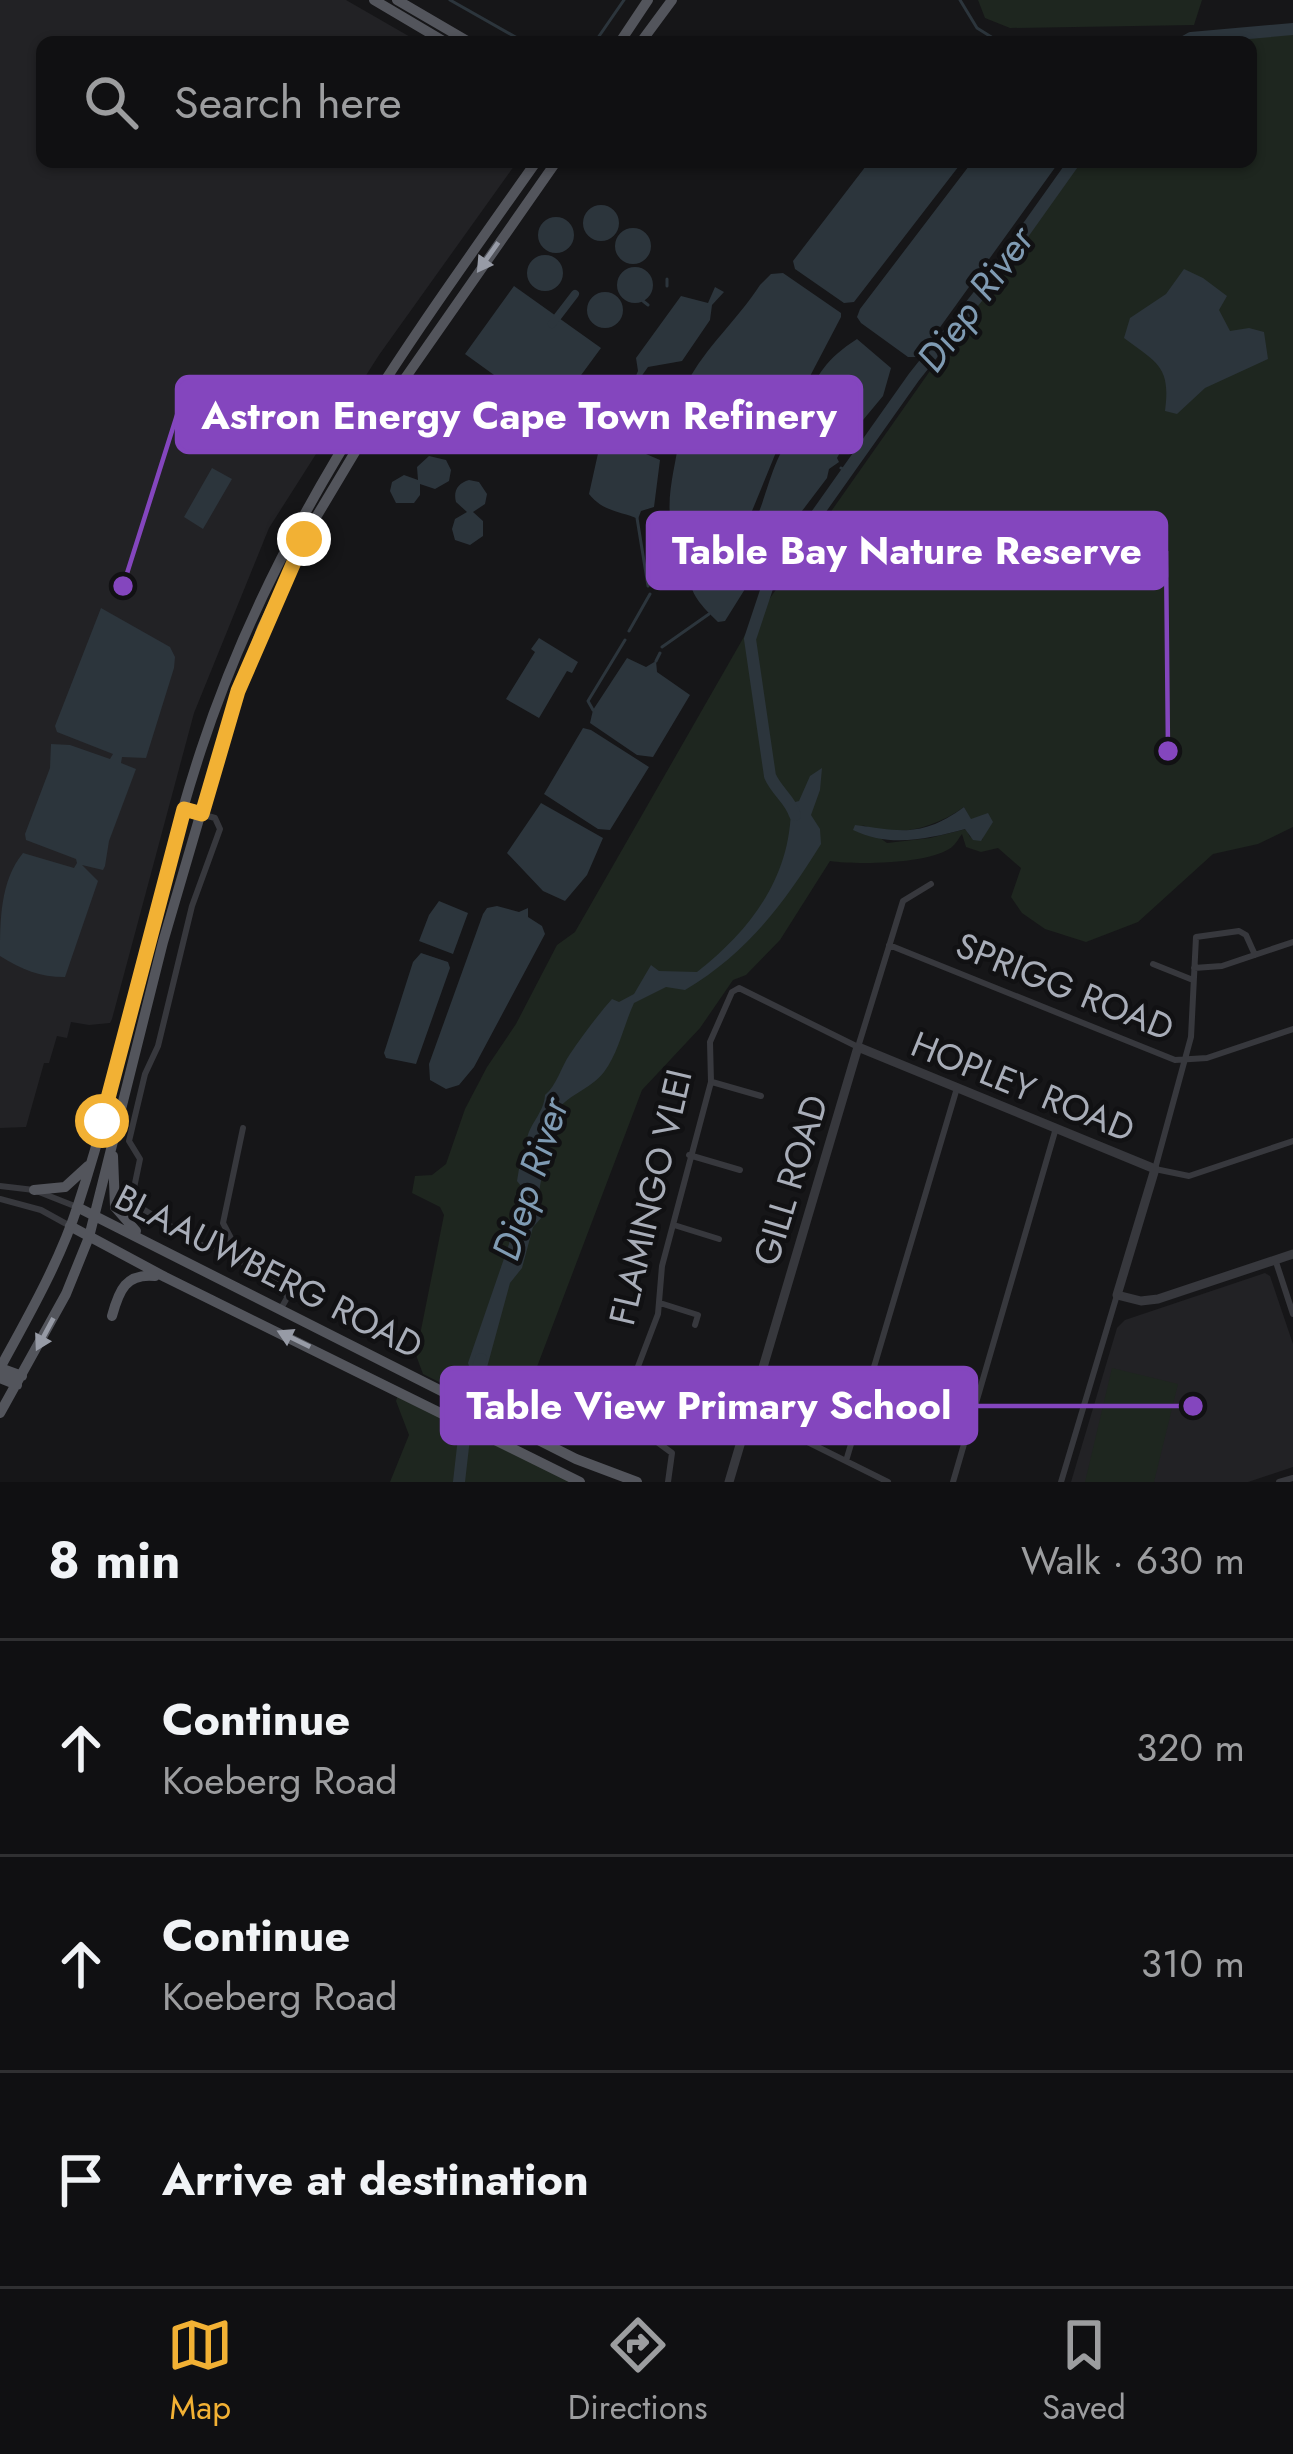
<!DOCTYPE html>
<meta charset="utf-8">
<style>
:root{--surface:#101012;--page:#1e1e20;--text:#f1f3f6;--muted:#9c9d9f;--line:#303032;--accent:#f2b134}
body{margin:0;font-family:Jost,sans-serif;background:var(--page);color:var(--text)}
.stop{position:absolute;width:36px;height:36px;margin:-27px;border:9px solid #f2b134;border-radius:50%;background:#fff}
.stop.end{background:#f2b134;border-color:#fff;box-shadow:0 3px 12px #0008}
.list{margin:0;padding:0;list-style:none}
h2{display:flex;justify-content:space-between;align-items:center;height:156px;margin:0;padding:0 48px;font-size:51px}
h2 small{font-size:39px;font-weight:400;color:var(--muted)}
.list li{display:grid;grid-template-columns:78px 1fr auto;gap:36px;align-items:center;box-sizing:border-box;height:216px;padding:0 48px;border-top:3px solid var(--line)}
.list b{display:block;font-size:45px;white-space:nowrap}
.list p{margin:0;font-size:39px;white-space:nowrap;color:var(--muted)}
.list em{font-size:39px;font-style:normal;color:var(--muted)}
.icon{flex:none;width:66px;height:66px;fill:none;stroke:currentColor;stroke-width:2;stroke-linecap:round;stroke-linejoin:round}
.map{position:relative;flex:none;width:1293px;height:1482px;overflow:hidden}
.search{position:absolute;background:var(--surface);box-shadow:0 3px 9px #0004;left:36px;right:36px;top:36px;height:132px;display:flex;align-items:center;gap:30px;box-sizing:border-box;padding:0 42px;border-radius:18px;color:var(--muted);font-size:45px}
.sheet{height:804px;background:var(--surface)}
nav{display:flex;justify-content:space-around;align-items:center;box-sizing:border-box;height:168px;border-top:3px solid var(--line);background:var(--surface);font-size:33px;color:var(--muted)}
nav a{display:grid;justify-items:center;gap:6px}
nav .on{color:var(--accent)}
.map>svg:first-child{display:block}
</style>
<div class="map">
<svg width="1293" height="1482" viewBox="0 0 1293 1482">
<rect width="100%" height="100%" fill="#161618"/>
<path fill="#222225" d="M0,0H346L419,42H42V162H517L379,355L269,528L194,713L112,1019L110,1023L89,1025L71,1022L67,1038L57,1036L49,1063H44L26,1127L0,1128Z
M1265,1273L1270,1276L1293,1344V1467L1248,1482H1071L1117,1328L1125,1320Z"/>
<path fill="#1e261f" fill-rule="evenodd" d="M978,0H1202L1194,25L1010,28L985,18Z
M1293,32V827L1258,844L1213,854L1138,922L1086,942L1045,929L1022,913L1011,897L1021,868L998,848L981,852L966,847L962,834C958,839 955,846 949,849C926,864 856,865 830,861L780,940L746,975L733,980L700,1028L642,1090L521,1409L510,1404L505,1415L423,1374L416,1355L444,1215L440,1207L412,1193L415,1176L432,1175L446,1164L465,1109L487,1067L516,1024L557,945L575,932L749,628L1077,162H1251V42H1198ZM964,807L971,820L985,831L982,840L970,837L966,829L930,838L887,843L862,825C895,839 935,828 964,807Z
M1112,1368L1178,1384L1154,1482H1085Z
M399,1391L580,1482H390L409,1435L396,1401Z"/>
<path fill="#2c353c" d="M869,162H962L854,302L844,303L795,269L793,261Z
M972,162H1059L933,337L916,357H908L861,323L857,317L860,309Z
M583 223a18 18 0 1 1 36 0a18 18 0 1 1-36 0Z
M538 235a18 18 0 1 1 36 0a18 18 0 1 1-36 0Z
M615 246a18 18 0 1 1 36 0a18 18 0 1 1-36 0Z
M527 273a18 18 0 1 1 36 0a18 18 0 1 1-36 0Z
M617 285a18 18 0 1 1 36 0a18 18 0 1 1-36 0Z
M1184,269L1203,278L1227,296L1219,310L1230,331L1249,328L1264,332L1268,359L1205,388L1177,414L1165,411C1171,366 1157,363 1124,338L1130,318L1166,294Z
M783,273L841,313V317L797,401L743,533L725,551L689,554C655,525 675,475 679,438C681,419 678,401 687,383C705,348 738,319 760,285L771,274Z
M514,286L601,348L551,416L465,354Z
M715,287L724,292L712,305L710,320L682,361L648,367L638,381L653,379L667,388L670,405L663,447L602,438C600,419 599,390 615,375L634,380L638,371L636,358L681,296L708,303Z
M587 310a18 18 0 1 1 36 0a18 18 0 1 1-36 0Z
M857,339L891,368L883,396L848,438L808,418L802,409C817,374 826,359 857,339Z
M803,426L839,440L843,447L837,458L839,462L829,469L827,478L755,573L725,621L718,622C701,605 687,593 689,565L700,559H716L722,568L723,578H728V558C770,528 763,453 803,426Z
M599,449L646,454L660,460L654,507L641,511L638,519C621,511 603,512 589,494Z
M429,456L446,460L451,470L449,481L435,489L420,484V495L414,503H396L390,491L392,482L404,475L418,480L417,467Z
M212,468L232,479L203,529L184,517Z
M469,480L479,482L487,494L485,504L473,512L483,521V536L470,545L455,540L452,529L455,519L467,512L456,502C453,491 458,483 469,480Z
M101,608L170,647L175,657L174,668L146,758L122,757L121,763L136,769L109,841L105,866L103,870L82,865L98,881L65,977C39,977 23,970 0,956C0,921 0,881 23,853L74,868L77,863L76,859L26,840L25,834L50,768L51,744L70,745L110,759L113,754L57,732L55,726Z
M539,638L578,662L572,673L567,671L539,718L506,699L535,652L531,649Z
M627,658L646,667L656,661L657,672L690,695L653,757L637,755L590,723L593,710Z
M583,728L591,730L649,767L610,830L598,829L544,794Z
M822,768L820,790L811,815L820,829L821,844C783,905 747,953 685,990L666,987L634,1003C623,1027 619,1052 604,1072C590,1090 566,1095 553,1115V1126L548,1130L542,1156L546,1160C542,1178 534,1200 543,1216L533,1227L522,1268L510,1283L486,1371L480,1375L471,1372L468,1363L509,1244L521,1186L517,1181L521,1157L528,1152C521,1129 544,1117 545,1095C557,1085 561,1067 570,1054C583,1035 597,1016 612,999L619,1002L634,994L651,965L659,971L697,972C752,929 792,875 791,803L799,801L810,776Z
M541,803L603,838L587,875L565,901L543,891L507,853Z
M964,807L971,819L988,813L993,822L981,841L973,840L965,829C927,839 890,848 853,830L855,825C900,831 922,838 964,807Z
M439,901L468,913L453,954L419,941L429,915Z
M497,906L519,912L528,908V917L542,926L545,934L474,1067L459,1085L446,1089L430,1080L429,1064L483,914L487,908Z
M421,953L448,962L450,968L416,1064L386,1058L384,1053L413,962Z"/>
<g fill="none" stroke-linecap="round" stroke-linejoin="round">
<path stroke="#2c353c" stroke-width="3" d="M450,0L519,39
M960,0L977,28L993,38H1191
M595,42L624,0
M667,279V286
M643,301L648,305
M841,468L847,471
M637,518L648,586
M629,631L650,594
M662,647L709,614
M656,661L660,653
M593,710L588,701L625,640"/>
<path stroke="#2c353c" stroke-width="8" d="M552,324L575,294"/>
<path stroke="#2c353c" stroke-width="12" d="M1184,42L1191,38L1293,29
M795,815C790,799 777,792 770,776L750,639L769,582L914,377L983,290L1074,162
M459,1482L469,1394L481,1359"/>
<path stroke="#37383d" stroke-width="6" d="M184,809L215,818L220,829L192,906L158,1046L145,1074L129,1141L140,1159L134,1188L138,1206L203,1246L213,1247L230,1239
M889,945L1175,1060L1207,1058L1293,1029
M1255,955L1246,935L1239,931L1196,937L1191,1037L1155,1169L1189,1176L1293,1141
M1153,964L1193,980
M1194,968L1222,966L1293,942
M712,1082L761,1096
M243,1128L223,1223L245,1265L285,1287L287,1298L280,1310
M689,1155L740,1170
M0,1186L34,1190L77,1207
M0,1199L41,1210L70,1226
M674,1225L719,1239
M1275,1259L1293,1314
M660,1303L698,1315L695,1325
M712,1396L750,1409
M749,1413L888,1482
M846,1461L957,1088
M668,1482L672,1453L645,1433L636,1421L634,1377L658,1314L662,1266L711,1082L710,1042L732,992L739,988L858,1047L903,901L931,884
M953,1482L1056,1128
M1061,1482L1117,1295
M1279,1482L1293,1478"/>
<path stroke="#37383d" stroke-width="9" d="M729,1482L858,1047L1155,1169L1117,1295L1141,1301L1158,1299L1293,1254"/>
<path stroke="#53555c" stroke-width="10" d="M374,0L445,42
M397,0L469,42
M620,42L648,0
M641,42L672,0
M113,1156L115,1207L136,1231
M34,1190L65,1187L88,1166
M77,1207L576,1459L637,1482
M70,1226L165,1277L580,1482
M112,1316C119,1290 126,1273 155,1276
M22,1376L0,1368C28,1317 60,1261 78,1205C127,1056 152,899 201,750C274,526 402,352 536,162
M0,1378L17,1385
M0,1413L66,1294L89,1237L163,942L226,727L262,628L315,519L364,437L556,162"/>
</g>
<defs><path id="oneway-solid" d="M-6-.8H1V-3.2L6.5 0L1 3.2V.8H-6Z" transform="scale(3)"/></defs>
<g fill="#979ba6">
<use href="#oneway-solid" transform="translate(488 257) rotate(125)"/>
<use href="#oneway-solid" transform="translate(45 1334) rotate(118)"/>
<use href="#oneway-solid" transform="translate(294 1339) rotate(-154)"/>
</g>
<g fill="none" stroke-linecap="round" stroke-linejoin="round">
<path stroke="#f2b134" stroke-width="15" d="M102,1121L184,809L202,814L238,691L304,539"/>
</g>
<g text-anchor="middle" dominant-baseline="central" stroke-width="9" stroke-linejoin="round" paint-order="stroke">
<g font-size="36" fill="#a8adb8" stroke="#111113">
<text transform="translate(1065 986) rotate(22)">SPRIGG ROAD</text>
<text transform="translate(1023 1086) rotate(22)">HOPLEY ROAD</text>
<text transform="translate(790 1180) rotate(-73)">GILL ROAD</text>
<text transform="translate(650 1197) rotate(-77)">FLAMINGO VLEI</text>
<text transform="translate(269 1271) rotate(27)">BLAAUWBERG ROAD</text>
</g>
<g font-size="39" font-style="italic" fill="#7f9bb3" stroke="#111113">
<text transform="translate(975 299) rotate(-54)">Diep River</text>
<text transform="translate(530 1179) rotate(-72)">Diep River</text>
</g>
</g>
<path fill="none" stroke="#8446be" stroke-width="4.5" d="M123 586L177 415M1168 751L1166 551M1193 1406L976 1406"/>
<g fill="#8446be" stroke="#111113" stroke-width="4.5">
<circle cx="123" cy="586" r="12"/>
<circle cx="1168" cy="751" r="12"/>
<circle cx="1193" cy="1406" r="12"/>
</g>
<g fill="#8446be" stroke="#8446be" stroke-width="4.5">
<rect x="177" y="377" width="684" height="75" rx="12"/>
<rect x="648" y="513" width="518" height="75" rx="12"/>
<rect x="442" y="1368" width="534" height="75" rx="12"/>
</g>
<g font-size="39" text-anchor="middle" font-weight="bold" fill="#fff">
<text x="519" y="429">Astron Energy Cape Town Refinery</text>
<text x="907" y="564">Table Bay Nature Reserve</text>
<text x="709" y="1419">Table View Primary School</text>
</g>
</svg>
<div class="stop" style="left:102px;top:1121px"></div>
<div class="stop end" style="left:304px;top:539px"></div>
<div class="search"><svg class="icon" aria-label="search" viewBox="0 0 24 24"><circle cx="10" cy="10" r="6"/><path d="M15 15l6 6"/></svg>Search here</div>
</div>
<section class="sheet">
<h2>8 min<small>Walk · 630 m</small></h2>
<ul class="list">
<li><svg class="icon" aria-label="ahead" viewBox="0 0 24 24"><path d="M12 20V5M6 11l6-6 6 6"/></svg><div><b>Continue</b><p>Koeberg Road</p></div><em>320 m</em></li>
<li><svg class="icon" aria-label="ahead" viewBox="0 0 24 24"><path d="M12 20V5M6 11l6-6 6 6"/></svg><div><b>Continue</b><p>Koeberg Road</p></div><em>310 m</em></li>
<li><svg class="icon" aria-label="arrive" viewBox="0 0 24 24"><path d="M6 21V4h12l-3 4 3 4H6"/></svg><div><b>Arrive at destination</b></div></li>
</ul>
</section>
<nav>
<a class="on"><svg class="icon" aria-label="map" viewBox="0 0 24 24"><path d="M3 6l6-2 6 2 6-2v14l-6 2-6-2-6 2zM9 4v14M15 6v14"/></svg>Map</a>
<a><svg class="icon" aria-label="directions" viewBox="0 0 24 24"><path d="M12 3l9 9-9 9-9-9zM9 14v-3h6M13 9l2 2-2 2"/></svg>Directions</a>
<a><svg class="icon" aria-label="saved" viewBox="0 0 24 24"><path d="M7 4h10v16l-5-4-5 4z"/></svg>Saved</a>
</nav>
